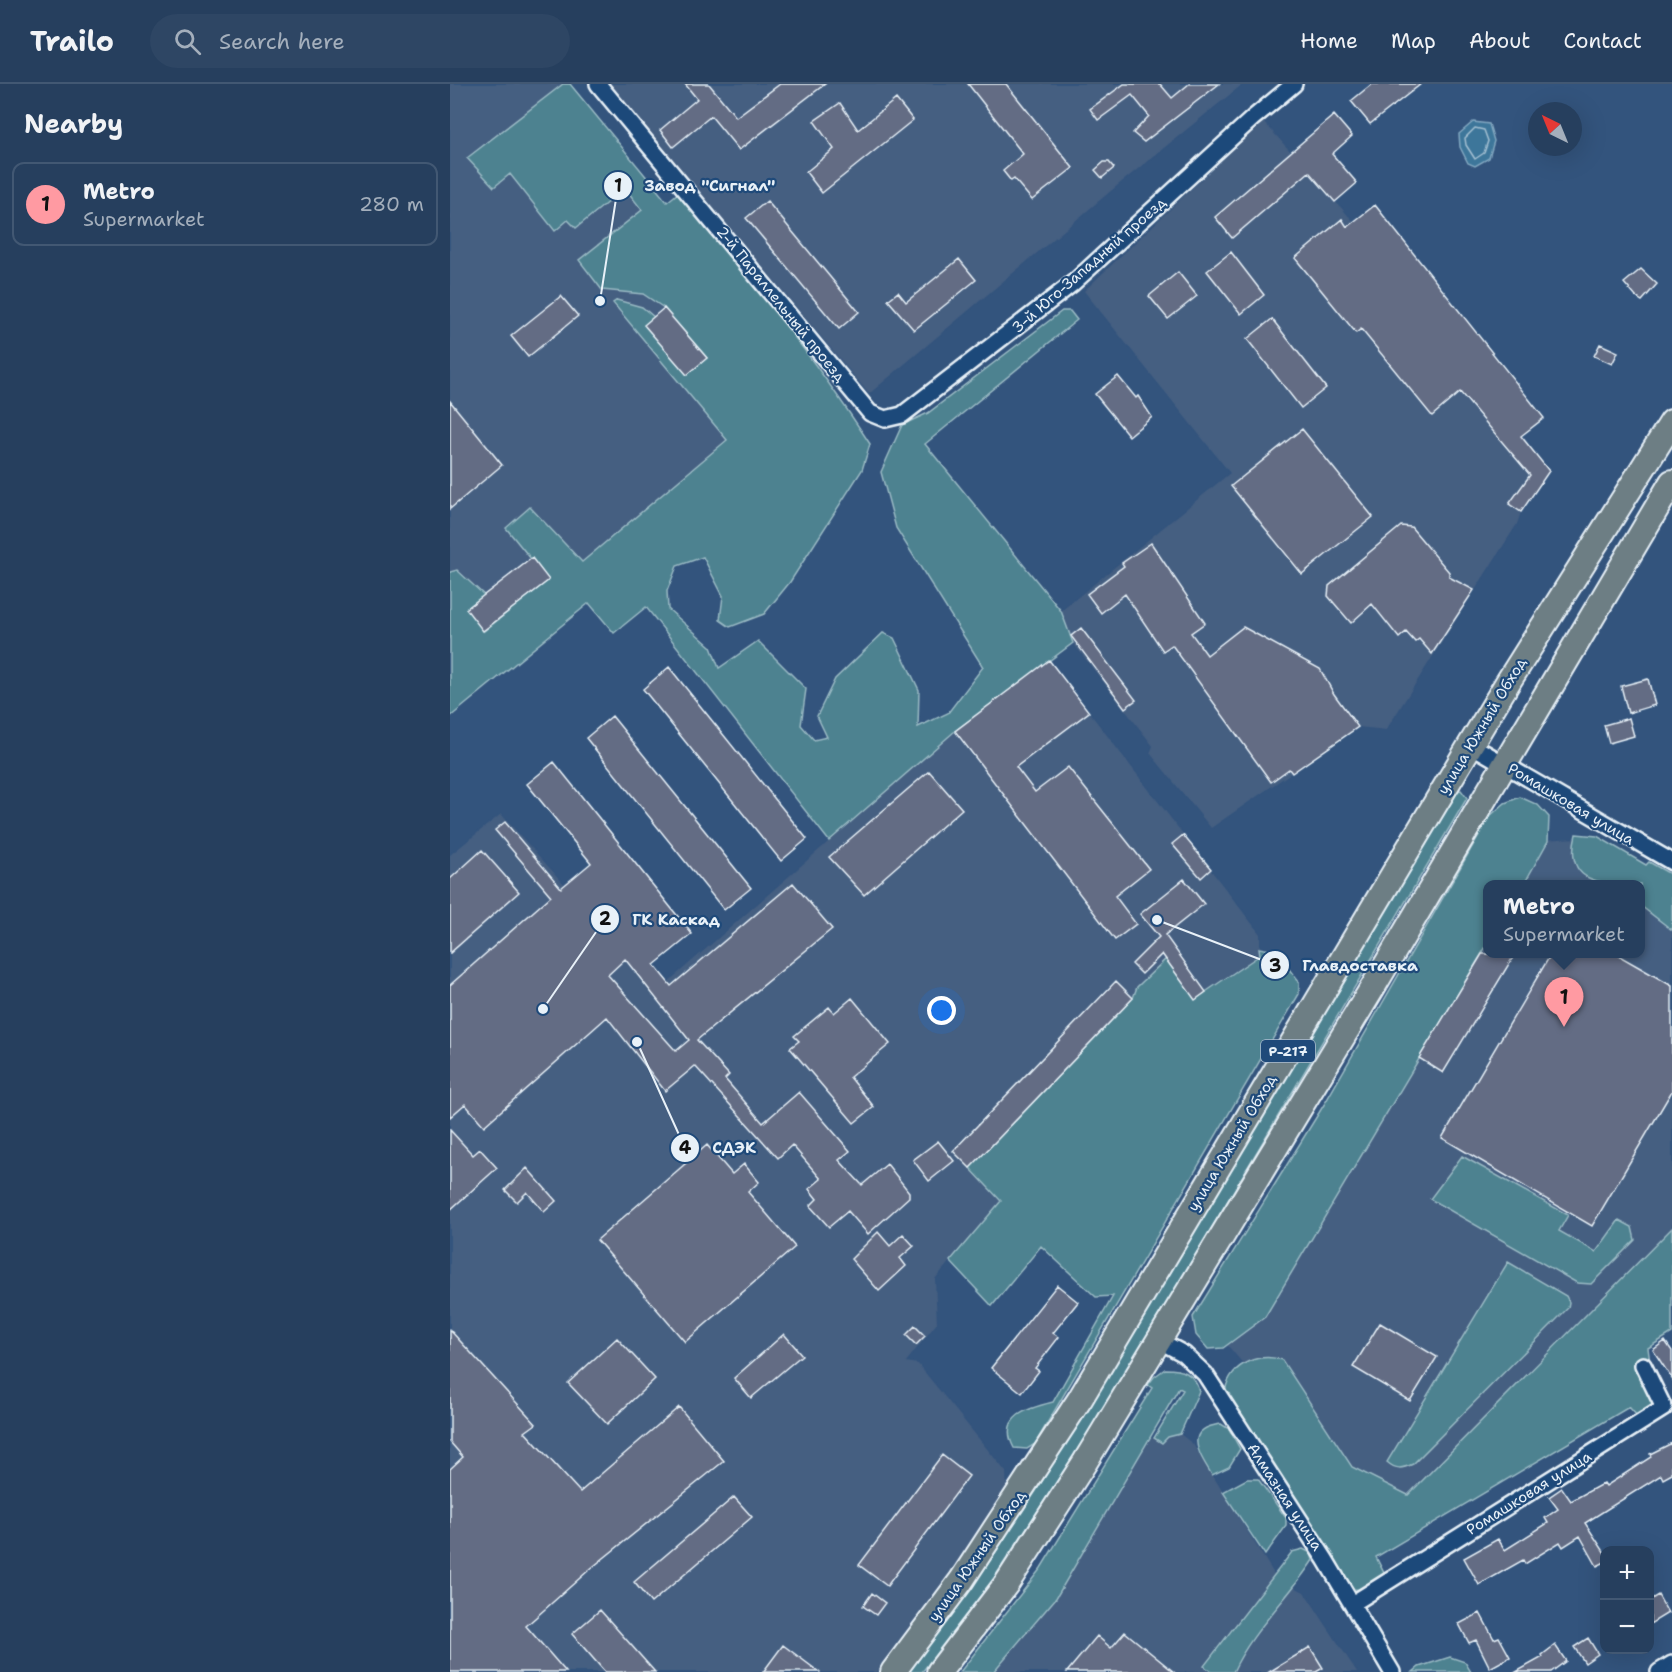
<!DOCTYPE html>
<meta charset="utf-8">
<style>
:root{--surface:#263f5e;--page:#2e4664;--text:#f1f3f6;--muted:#a4afbc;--line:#425873;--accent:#ff9aa2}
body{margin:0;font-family:"Shantell Sans",sans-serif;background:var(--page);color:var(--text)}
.controls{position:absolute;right:18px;bottom:18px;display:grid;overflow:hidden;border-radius:12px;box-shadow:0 6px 24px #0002}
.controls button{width:54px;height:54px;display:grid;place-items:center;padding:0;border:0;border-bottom:2px solid var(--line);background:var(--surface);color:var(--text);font:30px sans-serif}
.compass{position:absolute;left:1078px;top:18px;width:54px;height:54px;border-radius:50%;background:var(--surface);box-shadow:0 6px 24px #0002;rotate:317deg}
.you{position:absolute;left:492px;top:927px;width:21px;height:21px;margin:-15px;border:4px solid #fff;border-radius:50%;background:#1a73e8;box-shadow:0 0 0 9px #1a73e833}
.badge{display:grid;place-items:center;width:39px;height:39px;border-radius:50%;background:var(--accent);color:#111;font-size:20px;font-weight:700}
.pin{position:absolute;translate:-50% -50px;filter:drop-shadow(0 2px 3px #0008)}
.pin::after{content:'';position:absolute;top:32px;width:21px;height:18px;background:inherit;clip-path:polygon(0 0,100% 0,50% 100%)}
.popup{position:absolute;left:1033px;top:796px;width:162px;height:78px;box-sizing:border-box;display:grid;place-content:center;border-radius:12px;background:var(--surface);filter:drop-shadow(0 2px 4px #0005);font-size:20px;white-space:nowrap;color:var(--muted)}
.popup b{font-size:22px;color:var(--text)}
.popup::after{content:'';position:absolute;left:50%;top:100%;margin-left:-12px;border:12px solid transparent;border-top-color:var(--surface)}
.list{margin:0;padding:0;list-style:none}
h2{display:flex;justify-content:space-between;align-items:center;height:78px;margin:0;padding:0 24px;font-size:26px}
h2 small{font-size:20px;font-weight:400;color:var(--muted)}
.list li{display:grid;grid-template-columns:39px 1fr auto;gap:18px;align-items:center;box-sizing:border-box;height:84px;margin:0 12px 12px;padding:0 12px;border:2px solid var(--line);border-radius:12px}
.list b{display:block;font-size:22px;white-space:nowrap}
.list p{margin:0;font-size:20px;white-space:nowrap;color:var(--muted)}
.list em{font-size:20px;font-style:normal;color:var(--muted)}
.icon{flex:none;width:33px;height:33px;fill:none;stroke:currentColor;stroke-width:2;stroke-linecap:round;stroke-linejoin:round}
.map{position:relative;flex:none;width:1222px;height:1588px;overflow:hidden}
header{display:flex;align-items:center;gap:36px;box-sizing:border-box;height:84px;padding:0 30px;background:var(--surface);border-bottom:2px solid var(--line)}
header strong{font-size:28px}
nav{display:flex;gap:33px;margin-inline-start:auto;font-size:21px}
.search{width:420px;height:54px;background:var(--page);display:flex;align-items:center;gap:15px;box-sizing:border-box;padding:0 21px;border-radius:33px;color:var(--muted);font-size:22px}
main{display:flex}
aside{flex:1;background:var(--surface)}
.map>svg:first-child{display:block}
</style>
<header>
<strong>Trailo</strong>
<div class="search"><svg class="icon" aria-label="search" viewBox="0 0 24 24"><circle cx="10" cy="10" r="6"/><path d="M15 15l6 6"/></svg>Search here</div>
<nav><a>Home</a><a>Map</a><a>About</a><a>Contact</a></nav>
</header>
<main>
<aside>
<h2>Nearby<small></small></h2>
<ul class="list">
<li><span class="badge">1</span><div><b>Metro</b><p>Supermarket</p></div><em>280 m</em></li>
</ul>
</aside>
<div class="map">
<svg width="1222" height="1588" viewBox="0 0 1222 1588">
<rect width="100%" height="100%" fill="#33547d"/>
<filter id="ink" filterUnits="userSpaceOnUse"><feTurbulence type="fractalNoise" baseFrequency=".0167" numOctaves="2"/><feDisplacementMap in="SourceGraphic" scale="12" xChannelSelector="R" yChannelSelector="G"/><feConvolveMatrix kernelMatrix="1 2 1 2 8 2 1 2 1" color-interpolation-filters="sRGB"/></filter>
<g filter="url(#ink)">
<path fill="#445e81" d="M0,0H120L381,316L0,627Z
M159,0H793L668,101L419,310Z
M813,37L904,138L1099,387L1071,428L1067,440L936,646L908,643L761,744L700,669L703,662L623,559L611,527L780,389L634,207Z
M599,576L810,850V871L745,916L687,903L683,914L520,1084L551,1117L485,1195L487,1239L456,1278L468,1280L556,1388L557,1413L428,1588H0V771L51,730L114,800L128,789L218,898L505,647Z
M1144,753L1222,798V1198L916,1471L796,1283L773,1256L1037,844L1038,870H1190V800H1064L1092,756Z
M730,1350L743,1360L826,1493L854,1508L859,1515L907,1588H543L606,1514L701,1353L712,1359L718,1353Z"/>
<path fill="#4d8290" stroke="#9abac4" stroke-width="1.5" d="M113,0H120L217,118L228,109C296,189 363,272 420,360L412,386L340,498L314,530L280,543L270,536L273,512L253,473L227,482L217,507L218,525L261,563L269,584L308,557L356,605L351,641L364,656L377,653L367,632L385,595L433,549L444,554L469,606L468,643L498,629L533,583L446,444L431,388L452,341L478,329L612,227H620L627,236L475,360L611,527L623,559L505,647L379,757L196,523L164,549L139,519L0,633V488L7,486L34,511V547L98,496L56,444L80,423L132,478L277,356L163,219L167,216L192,223L204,233L195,241L237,291L257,274L214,224L193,210L152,206L129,176L192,126L175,104L126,144L118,136L105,147L60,90L44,103L17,74Z
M1011,706L1017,714L657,1320L544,1494L472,1588H456L533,1487L586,1407L1007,707Z
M1070,713L1088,721L1099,733L1098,757L1074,800H1038L1037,861L815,1233L773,1264L758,1265L746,1251L743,1233L875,1019L1040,732L1055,719Z
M1126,750L1147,752L1196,781L1199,778L1222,791V846L1191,822L1190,800C1152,800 1113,801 1126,750Z
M809,864L825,867L849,898V910L585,1360L577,1365L564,1364C547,1332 579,1324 603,1318L663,1212L646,1213L591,1162L542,1222L500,1177L551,1117L520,1084L683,914L687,903L716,875L745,915L810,871Z
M1012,1072L1118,1131L1109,1147L1146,1168L1169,1136L1182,1143L1185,1156L1141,1200L1127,1199L980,1115Z
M1222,1144V1249L1198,1264L1206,1322L1188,1333L1179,1323L926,1473L936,1493L914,1506L904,1505L775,1312C775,1283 807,1267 832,1276L902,1383L958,1411Z
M1058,1178L1116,1212L1119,1218L1118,1224L963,1380C952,1385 946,1386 937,1378Z
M715,1285C733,1285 744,1289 749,1307L730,1350L718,1353L712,1359L704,1354L733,1306L729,1304L606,1514L543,1588H510L591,1484L702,1304L698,1301L704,1293Z
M771,1340L779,1345L790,1365L779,1383L762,1391C749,1370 732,1345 771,1340Z
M797,1395H808L836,1434V1442L815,1471L773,1408Z
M853,1465L861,1469L863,1476C838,1515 802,1546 783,1588H762L754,1582L842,1468Z
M1000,1573L1015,1578L1021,1588H963L969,1583Z"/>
<path fill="#3e769a" stroke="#82a7c0" stroke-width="1.5" d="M1023,38L1039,40L1044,57L1039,74L1025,82L1018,79L1010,63L1009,50Z"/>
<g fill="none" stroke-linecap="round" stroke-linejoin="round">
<path stroke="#a4c0d2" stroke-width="1.5" d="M1025,44L1034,46L1038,57L1034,69L1025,75L1016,61L1015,54Z"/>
</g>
<path fill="#636c84" stroke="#e8f1f8" stroke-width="1.5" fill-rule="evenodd" d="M235,0H259L286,33L330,0H375L289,66L261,32L223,63L210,46L247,15Z
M518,0H556L623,84L582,116L564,95L561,97L553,87L573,70Z
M674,0H710L722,14L739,0H769L694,58L683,49L699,32L682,11L648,36L640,25Z
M922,0H971L920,40L901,17Z
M446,15L463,36L372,109L356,88L384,65L364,37L390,19L408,46Z
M884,31L902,52L882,70L907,99L885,118L859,88L782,154L765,133Z
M654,78H659L664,84L652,94L645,86Z
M317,117L409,228L389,245L296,134Z
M925,121L1094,334L1071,352L1099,387L1071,428L1059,420L1080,391L1010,308L982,332L911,245L906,249L845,174L892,135L897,143Z
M781,168L814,211L791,230L757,187Z
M509,175L526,196L464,246L438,216L448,208L456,218Z
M1191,185L1207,200L1192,217L1186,213L1174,199Z
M728,188L747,212L718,235L699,212Z
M111,212L128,232L78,273L61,252Z
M214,224L257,274L237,291L194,241Z
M822,235L876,304L851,324L797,255Z
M1150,260L1168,268L1162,280L1144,272Z
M668,292L686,314L688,312L702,333L679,352L645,310Z
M0,317L52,381L0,425Z
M852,345L923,433L852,490L781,402Z
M951,442L961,443L999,488V493L1024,506L982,570L969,555L965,558L956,548L949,554L922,520L901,539L878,512L879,502Z
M701,459L755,539L741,549L757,571L793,543L870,585L884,610L908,643L842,689L839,685L821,698L722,561L713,567L675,510L651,529L637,510L674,482L672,479Z
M82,474L99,496L33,547L16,525Z
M631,544L686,616L675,624L621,552Z
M599,576L639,628L566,683L585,708L618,683L699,785L665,812L686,840L665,856L505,647Z
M219,583L357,755L331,777L193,605Z
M1198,595L1205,621L1178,629L1171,602Z
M162,632L301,804L274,826L136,654Z
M1179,634L1184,652L1159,659L1154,641Z
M104,678L242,850L204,881L221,902L343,799L382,845L247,956L279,991L275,995L313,1039L349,1008L400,1067L389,1076L412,1101L437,1080L459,1108V1113L418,1150L398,1127L379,1143L360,1122L367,1115L359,1105L371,1095L342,1061L328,1074L245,982L215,1007L157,933L34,1042L15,1020L0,1033V901L101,812L45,746L55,738L111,804L141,779L77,700ZM175,875L239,956L226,967L158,891Z
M479,687L512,725L414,811L379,773Z
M733,751L761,785L751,794L722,760Z
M32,766L69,808L0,869V795Z
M734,795L754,820L715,851L756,908L745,916L712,870L692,890L682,880L709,853L690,830Z
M1032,870H1065L993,989L969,974Z
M1101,870H1166L1222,902V1007L1142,1142L992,1054Z
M666,897L683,914L520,1084L503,1067Z
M402,914L440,960L400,993L424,1023L404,1039L340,964L349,957L344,952L379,923L384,929Z
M0,1046L23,1071L30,1065L47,1084L0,1126Z
M488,1057L504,1077L479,1097L463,1076Z
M257,1061L282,1090L294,1080L309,1098L298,1108L345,1163L235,1258L147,1156Z
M77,1084L106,1117L94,1128L77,1108L67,1118L55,1106Z
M428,1148L440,1162L453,1150L464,1162L450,1174L456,1182L429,1207L401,1175Z
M607,1201L628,1218L603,1249L609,1253L585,1284L589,1287L572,1309L541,1284Z
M930,1239L987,1273L960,1317L903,1283Z
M465,1242L475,1252L466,1261L456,1251Z
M0,1246L86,1340L75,1348L130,1408L229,1323L274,1377L139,1486L76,1542L116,1588H0V1385L13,1373L0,1358Z
M334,1250L352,1271L301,1314L284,1294Z
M167,1254L205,1295L157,1340L118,1299Z
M1215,1257L1222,1267V1295L1203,1266Z
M1222,1359V1390L1213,1395L1211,1391L1135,1439L1155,1469V1478L1147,1482L1130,1452L1113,1463L1110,1458L1075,1480L1073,1476L1029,1501L1014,1474L1048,1455L1055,1466L1098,1439L1095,1434L1108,1425L1099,1413L1112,1404L1121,1417L1154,1399L1156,1402L1201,1373L1200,1370Z
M492,1371L519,1392L437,1502L409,1481Z
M284,1413L302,1433L201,1519L184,1498Z
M422,1509L435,1519L426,1531L413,1522Z
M1208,1511L1218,1529L1200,1540V1516Z
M150,1526L205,1588H155L122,1550Z
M1030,1529L1044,1555L1049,1553L1060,1573L1040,1584L1026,1556L1019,1559L1009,1540Z
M675,1548L724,1588H617L647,1552L661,1564Z
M1138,1554L1148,1570L1135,1579L1124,1563Z
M333,1561L369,1588H313Z
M1105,1561L1116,1577L1101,1588H1066L1093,1573L1092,1571Z
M860,1563L873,1584L866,1588H819Z"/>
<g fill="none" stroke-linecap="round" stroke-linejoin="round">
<defs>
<path id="minor" d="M148,0L420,329L435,335L452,331L623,199L803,34L844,0
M1021,661L1222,778
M708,1256L734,1270L755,1290L875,1475L942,1588
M902,1520L1214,1324L1193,1281
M1209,1588L1222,1580"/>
<path id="primary" d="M443,1588L511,1497L630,1315L1058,598L1222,338
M489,1588L557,1499L635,1378L923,903L1222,398"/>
</defs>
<use href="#minor" stroke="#e8f1f8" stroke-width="20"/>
<use href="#primary" stroke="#e8f1f8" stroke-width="28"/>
<use href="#minor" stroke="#1f4a7a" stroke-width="15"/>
<use href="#primary" stroke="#6d7e84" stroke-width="24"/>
</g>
</g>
<g text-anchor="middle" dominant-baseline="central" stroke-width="4.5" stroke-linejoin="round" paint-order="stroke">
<rect fill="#1f4a7a" stroke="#acbfd2" stroke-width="1.5" x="811" y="956" width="54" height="22" rx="4.5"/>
<g font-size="14" font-weight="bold" fill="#e8f1f8">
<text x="838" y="967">Р-217</text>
</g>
<g font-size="15" fill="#e8f1f8" stroke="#1f4a7a">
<text transform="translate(639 181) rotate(-41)">3-й Юго-Западный проезд</text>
<text transform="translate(331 220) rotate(51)">2-й Параллельный проезд</text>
<text transform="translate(1032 642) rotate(-59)">улица Южный Обход</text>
<text transform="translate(1121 720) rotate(31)">Ромашковая улица</text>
<text transform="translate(782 1059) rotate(-59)">улица Южный Обход</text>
<text transform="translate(1079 1409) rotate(-32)">Ромашковая улица</text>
<text transform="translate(835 1413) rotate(57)">Алмазная улица</text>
<text transform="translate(527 1472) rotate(-55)">улица Южный Обход</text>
</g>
</g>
<path fill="none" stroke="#e8f1f8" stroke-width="2" d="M150 217L168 102M93 925L155 835M707 836L825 881M187 958L235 1064"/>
<g fill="#e8f1f8" stroke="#1f4a7a" stroke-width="2">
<circle cx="150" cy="217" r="6"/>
<circle cx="93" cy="925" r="6"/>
<circle cx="707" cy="836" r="6"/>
<circle cx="187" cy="958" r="6"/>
<circle cx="168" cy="102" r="15"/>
<circle cx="155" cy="835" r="15"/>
<circle cx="825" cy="881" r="15"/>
<circle cx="235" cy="1064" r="15"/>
</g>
<g font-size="18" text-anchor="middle" font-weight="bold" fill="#111">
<text x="168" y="108">1</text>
<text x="155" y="841">2</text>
<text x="825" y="888">3</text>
<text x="235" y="1070">4</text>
</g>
<g font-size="16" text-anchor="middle" font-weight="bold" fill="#e8f1f8" stroke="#1f4a7a" stroke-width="4.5" stroke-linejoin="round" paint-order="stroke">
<text x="260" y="107">Завод "Сигнал"</text>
<text x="226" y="841">ГК Каскад</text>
<text x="910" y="887">Главдоставка</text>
<text x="284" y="1069">СДЭК</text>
</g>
</svg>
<div class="controls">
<button>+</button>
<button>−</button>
</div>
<svg class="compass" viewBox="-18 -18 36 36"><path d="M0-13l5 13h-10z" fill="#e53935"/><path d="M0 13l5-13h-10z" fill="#a4afbc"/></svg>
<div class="you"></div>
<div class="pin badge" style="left:1114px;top:943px">1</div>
<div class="popup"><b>Metro</b>Supermarket</div>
</div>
</main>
